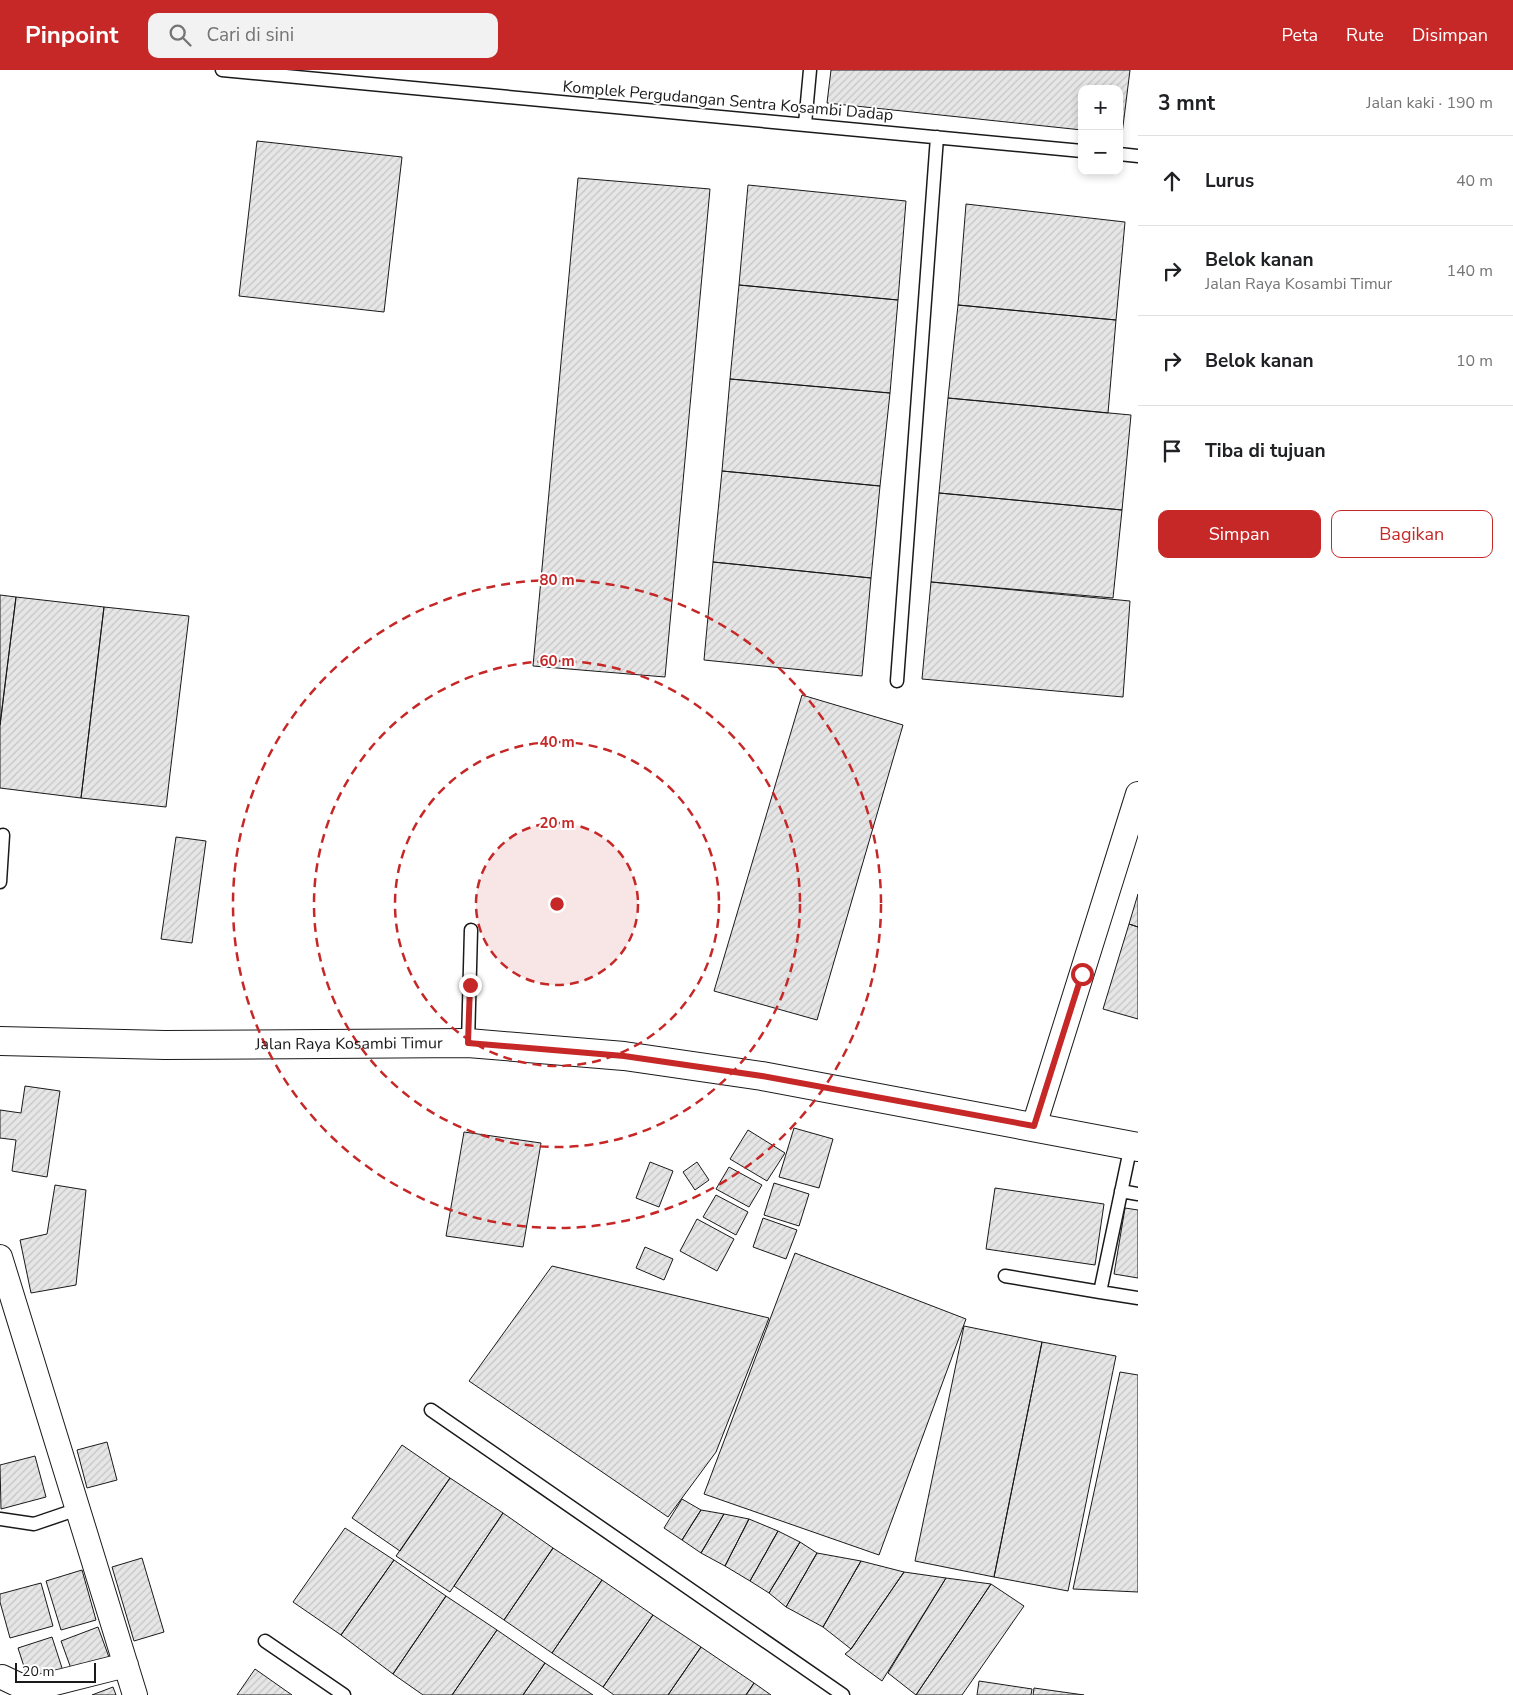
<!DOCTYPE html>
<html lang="id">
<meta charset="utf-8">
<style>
:root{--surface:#fff;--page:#f2f2f2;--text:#202124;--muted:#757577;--line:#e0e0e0;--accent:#c62828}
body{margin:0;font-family:"Nunito Sans",sans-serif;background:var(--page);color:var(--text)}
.controls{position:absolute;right:15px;top:15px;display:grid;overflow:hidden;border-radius:10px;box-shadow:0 2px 8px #0003}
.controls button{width:45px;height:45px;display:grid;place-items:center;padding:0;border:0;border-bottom:1px solid var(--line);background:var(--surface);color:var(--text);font:25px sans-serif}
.scale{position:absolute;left:15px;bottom:12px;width:81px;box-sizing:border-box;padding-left:5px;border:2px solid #1a1a1a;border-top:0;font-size:14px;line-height:18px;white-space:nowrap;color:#1a1a1a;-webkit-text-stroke:4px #fff;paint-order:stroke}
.stop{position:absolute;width:15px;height:15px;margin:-11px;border:4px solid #c62828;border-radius:50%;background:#fff}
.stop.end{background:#c62828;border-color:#fff;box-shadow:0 1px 5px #0008}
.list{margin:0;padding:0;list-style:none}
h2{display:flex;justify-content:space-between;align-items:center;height:65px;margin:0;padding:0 20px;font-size:21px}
h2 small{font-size:16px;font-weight:400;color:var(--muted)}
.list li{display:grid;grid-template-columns:32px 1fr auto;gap:15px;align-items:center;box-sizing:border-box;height:90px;padding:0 20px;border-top:1px solid var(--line)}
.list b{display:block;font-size:19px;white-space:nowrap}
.list p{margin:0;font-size:16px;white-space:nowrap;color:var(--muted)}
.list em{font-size:16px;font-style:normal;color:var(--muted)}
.actions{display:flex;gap:10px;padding:15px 20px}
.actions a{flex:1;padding:11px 0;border:1px solid var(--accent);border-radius:10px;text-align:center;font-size:18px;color:var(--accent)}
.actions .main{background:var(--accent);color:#fff}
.icon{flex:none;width:28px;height:28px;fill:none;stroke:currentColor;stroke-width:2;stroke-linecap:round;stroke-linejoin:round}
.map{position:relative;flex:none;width:1138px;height:1625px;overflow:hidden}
header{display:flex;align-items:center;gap:30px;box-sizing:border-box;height:70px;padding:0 25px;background:var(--accent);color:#fff}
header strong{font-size:24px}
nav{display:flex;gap:28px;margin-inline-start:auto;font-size:18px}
.search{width:350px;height:45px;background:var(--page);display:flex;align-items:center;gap:12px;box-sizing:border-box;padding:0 18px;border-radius:10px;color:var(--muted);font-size:19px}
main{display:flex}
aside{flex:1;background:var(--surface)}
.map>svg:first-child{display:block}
</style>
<header>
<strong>Pinpoint</strong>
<div class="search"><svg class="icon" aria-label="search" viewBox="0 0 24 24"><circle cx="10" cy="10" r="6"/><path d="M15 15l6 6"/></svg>Cari di sini</div>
<nav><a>Peta</a><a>Rute</a><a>Disimpan</a></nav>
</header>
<main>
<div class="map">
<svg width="1138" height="1625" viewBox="0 0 1138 1625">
<defs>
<pattern id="building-hatch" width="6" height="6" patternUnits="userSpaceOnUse" patternTransform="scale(1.25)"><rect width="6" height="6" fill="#e6e6e6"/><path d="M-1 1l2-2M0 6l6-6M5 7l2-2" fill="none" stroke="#c5c5c5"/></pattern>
</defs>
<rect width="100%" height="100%" fill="#fff"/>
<path fill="url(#building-hatch)" stroke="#1a1a1a" d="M831,0H1130L1122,64H1119V19H1082V60L827,33Z
M257,71L402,87L384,242L239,226Z
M578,108L710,119L665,607L533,596Z
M748,115L906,131L898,230L739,215Z
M966,134L1125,152L1116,250L958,235Z
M739,215L898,230L890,323L730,309Z
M958,235L1116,250L1108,343L948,328Z
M730,309L890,323L880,416L722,401Z
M948,328L1131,345L1122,440L939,423Z
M722,401L880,416L871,508L713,492Z
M939,423L1122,440L1113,528L931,512Z
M713,492L871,508L862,606L704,590Z
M931,512L1130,531L1123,627L922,609Z
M0,525L16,527L0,655Z
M16,527L104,537L81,728L0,718V655Z
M104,537L189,546L166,737L81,728Z
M802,625L903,655L817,950L714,921Z
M176,767L206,771L192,873L161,869Z
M1138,824V857L1129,854Z
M1129,854L1138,857V949L1103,939Z
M25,1016L60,1021L47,1107L12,1101L16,1070L0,1068V1040L21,1043Z
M794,1058L833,1069L819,1118L779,1107Z
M748,1060L785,1083L767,1111L730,1089Z
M464,1062L541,1073L523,1177L446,1166Z
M650,1092L673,1101L659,1137L636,1128Z
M697,1092L709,1110L695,1120L683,1102Z
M729,1097L762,1115L749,1137L716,1119Z
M774,1113L809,1124L799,1156L764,1145Z
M55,1115L86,1120L76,1215L31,1223L20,1170L47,1164Z
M995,1118L1104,1134L1095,1195L986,1179Z
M716,1125L748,1142L736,1165L703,1147Z
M1125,1138L1138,1140V1208L1114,1204Z
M763,1148L797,1160L786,1189L753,1177Z
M697,1149L734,1169L717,1201L680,1181Z
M645,1177L673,1189L664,1210L636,1198Z
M795,1183L966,1249L879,1485L704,1424Z
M552,1196L769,1248L716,1382L668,1447L469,1311Z
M964,1256L1042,1272L994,1507L915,1491Z
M1042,1272L1116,1286L1068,1521L994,1507Z
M1120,1302L1138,1305V1522L1073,1519Z
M107,1372L117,1410L87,1418L77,1380Z
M402,1375L450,1408L400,1481L352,1448Z
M35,1386L46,1427L1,1439L0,1395Z
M450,1408L503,1443L450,1522L396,1486Z
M682,1429L701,1440L682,1470L664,1458Z
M701,1440L724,1444L701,1483L682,1470Z
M503,1443L553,1478L504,1550L454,1516Z
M724,1444L749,1449L725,1496L701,1483Z
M749,1449L778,1461L750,1511L725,1496Z
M345,1458L394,1490L341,1565L293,1532Z
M778,1461L800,1472L769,1523L750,1511Z
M800,1472L817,1483L786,1537L769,1523Z
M553,1478L602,1510L552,1583L504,1550Z
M817,1483L861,1491L823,1557L786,1537Z
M142,1488L164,1562L134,1571L112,1497Z
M394,1490L446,1526L393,1604L341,1565Z
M861,1491L904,1502L851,1579L823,1557Z
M82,1500L96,1550L61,1560L46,1511Z
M904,1502L946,1508L882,1611L845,1584L851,1579Z
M946,1508L991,1514L916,1625L888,1603Z
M602,1510L653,1545L603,1617L552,1583Z
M41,1513L53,1556L10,1568L0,1532V1524Z
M991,1514L1024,1536L962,1625H916Z
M446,1526L497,1560L452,1625H423L393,1604Z
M653,1545L701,1577L668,1625H614L603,1617Z
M98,1557L110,1590L73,1604L61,1571Z
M497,1560L545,1593L523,1625H452Z
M52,1567L63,1601L29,1612L18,1578Z
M701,1577L754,1613L746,1625H668Z
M545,1593L593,1625H523Z
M255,1599L292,1625H237Z
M979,1611L1032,1619L1031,1625H977Z
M754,1613L771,1625H746Z
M113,1617L116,1625H92Z
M1034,1618L1084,1625H1033Z"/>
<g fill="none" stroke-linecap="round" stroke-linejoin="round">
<defs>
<path id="lane" d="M222,0L1082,81
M805,54L810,0
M1119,84L1138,86
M897,611L937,67
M0,812L3,765
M468,973L471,860
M1131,1075L1100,1222L1138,1228
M1121,1121L1138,1124
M1005,1206L1100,1222
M431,1340L843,1625
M0,1449L34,1454L78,1439
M265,1571L344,1625"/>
<path id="street" d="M1034,1056L1138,724
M0,1187L135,1625
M2,1607L21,1616L39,1617L126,1595"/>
<g id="secondary">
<path id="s1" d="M0,971L165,975L468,973L624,986L762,1006L1138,1077"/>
</g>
</defs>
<use href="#lane" stroke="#1a1a1a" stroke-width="15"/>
<use href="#street" stroke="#1a1a1a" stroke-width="26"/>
<use href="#secondary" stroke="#1a1a1a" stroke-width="30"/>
<use href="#lane" stroke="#fff" stroke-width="12"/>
<use href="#street" stroke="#fff" stroke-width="24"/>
<use href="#secondary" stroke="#fff" stroke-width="28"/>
</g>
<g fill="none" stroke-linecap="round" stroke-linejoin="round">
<path stroke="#c62828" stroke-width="6" d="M470,915L468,973L624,986L762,1006L1034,1056L1082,904"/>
</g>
<circle cx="557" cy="834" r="81" fill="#c62828" fill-opacity=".12"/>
<g fill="none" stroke="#c62828" stroke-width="2.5" stroke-dasharray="9 6">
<circle cx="557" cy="834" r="81"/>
<circle cx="557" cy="834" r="162"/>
<circle cx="557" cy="834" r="243"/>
<circle cx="557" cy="834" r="324"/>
</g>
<g text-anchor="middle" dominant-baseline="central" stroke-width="4" stroke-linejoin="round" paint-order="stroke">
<g font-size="16" fill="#1a1a1a" stroke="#fff">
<text transform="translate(728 31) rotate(5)">Komplek Pergudangan Sentra Kosambi Dadap</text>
<text stroke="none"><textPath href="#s1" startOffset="349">Jalan Raya Kosambi Timur</textPath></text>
</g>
</g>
<circle cx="557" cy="834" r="8" fill="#c62828" stroke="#fff" stroke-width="2.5"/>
<g font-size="15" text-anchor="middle" font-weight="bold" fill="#c62828" stroke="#fff" stroke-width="4" stroke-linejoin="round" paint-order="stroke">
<text x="557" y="515">80 m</text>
<text x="557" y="596">60 m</text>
<text x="557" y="677">40 m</text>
<text x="557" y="758">20 m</text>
</g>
</svg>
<div class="controls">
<button>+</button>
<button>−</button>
</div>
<div class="scale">20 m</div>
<div class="stop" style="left:1082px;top:904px"></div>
<div class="stop end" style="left:470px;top:915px"></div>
</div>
<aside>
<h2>3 mnt<small>Jalan kaki · 190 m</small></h2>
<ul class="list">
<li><svg class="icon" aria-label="ahead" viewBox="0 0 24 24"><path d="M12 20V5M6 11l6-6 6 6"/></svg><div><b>Lurus</b></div><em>40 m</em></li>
<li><svg class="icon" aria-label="right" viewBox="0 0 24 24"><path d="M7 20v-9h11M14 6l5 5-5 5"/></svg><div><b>Belok kanan</b><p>Jalan Raya Kosambi Timur</p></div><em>140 m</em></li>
<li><svg class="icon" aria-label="right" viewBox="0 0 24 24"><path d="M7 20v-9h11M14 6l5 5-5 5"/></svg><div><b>Belok kanan</b></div><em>10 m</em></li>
<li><svg class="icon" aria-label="arrive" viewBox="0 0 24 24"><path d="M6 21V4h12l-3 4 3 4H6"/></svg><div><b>Tiba di tujuan</b></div></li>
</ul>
<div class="actions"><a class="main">Simpan</a><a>Bagikan</a></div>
</aside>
</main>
